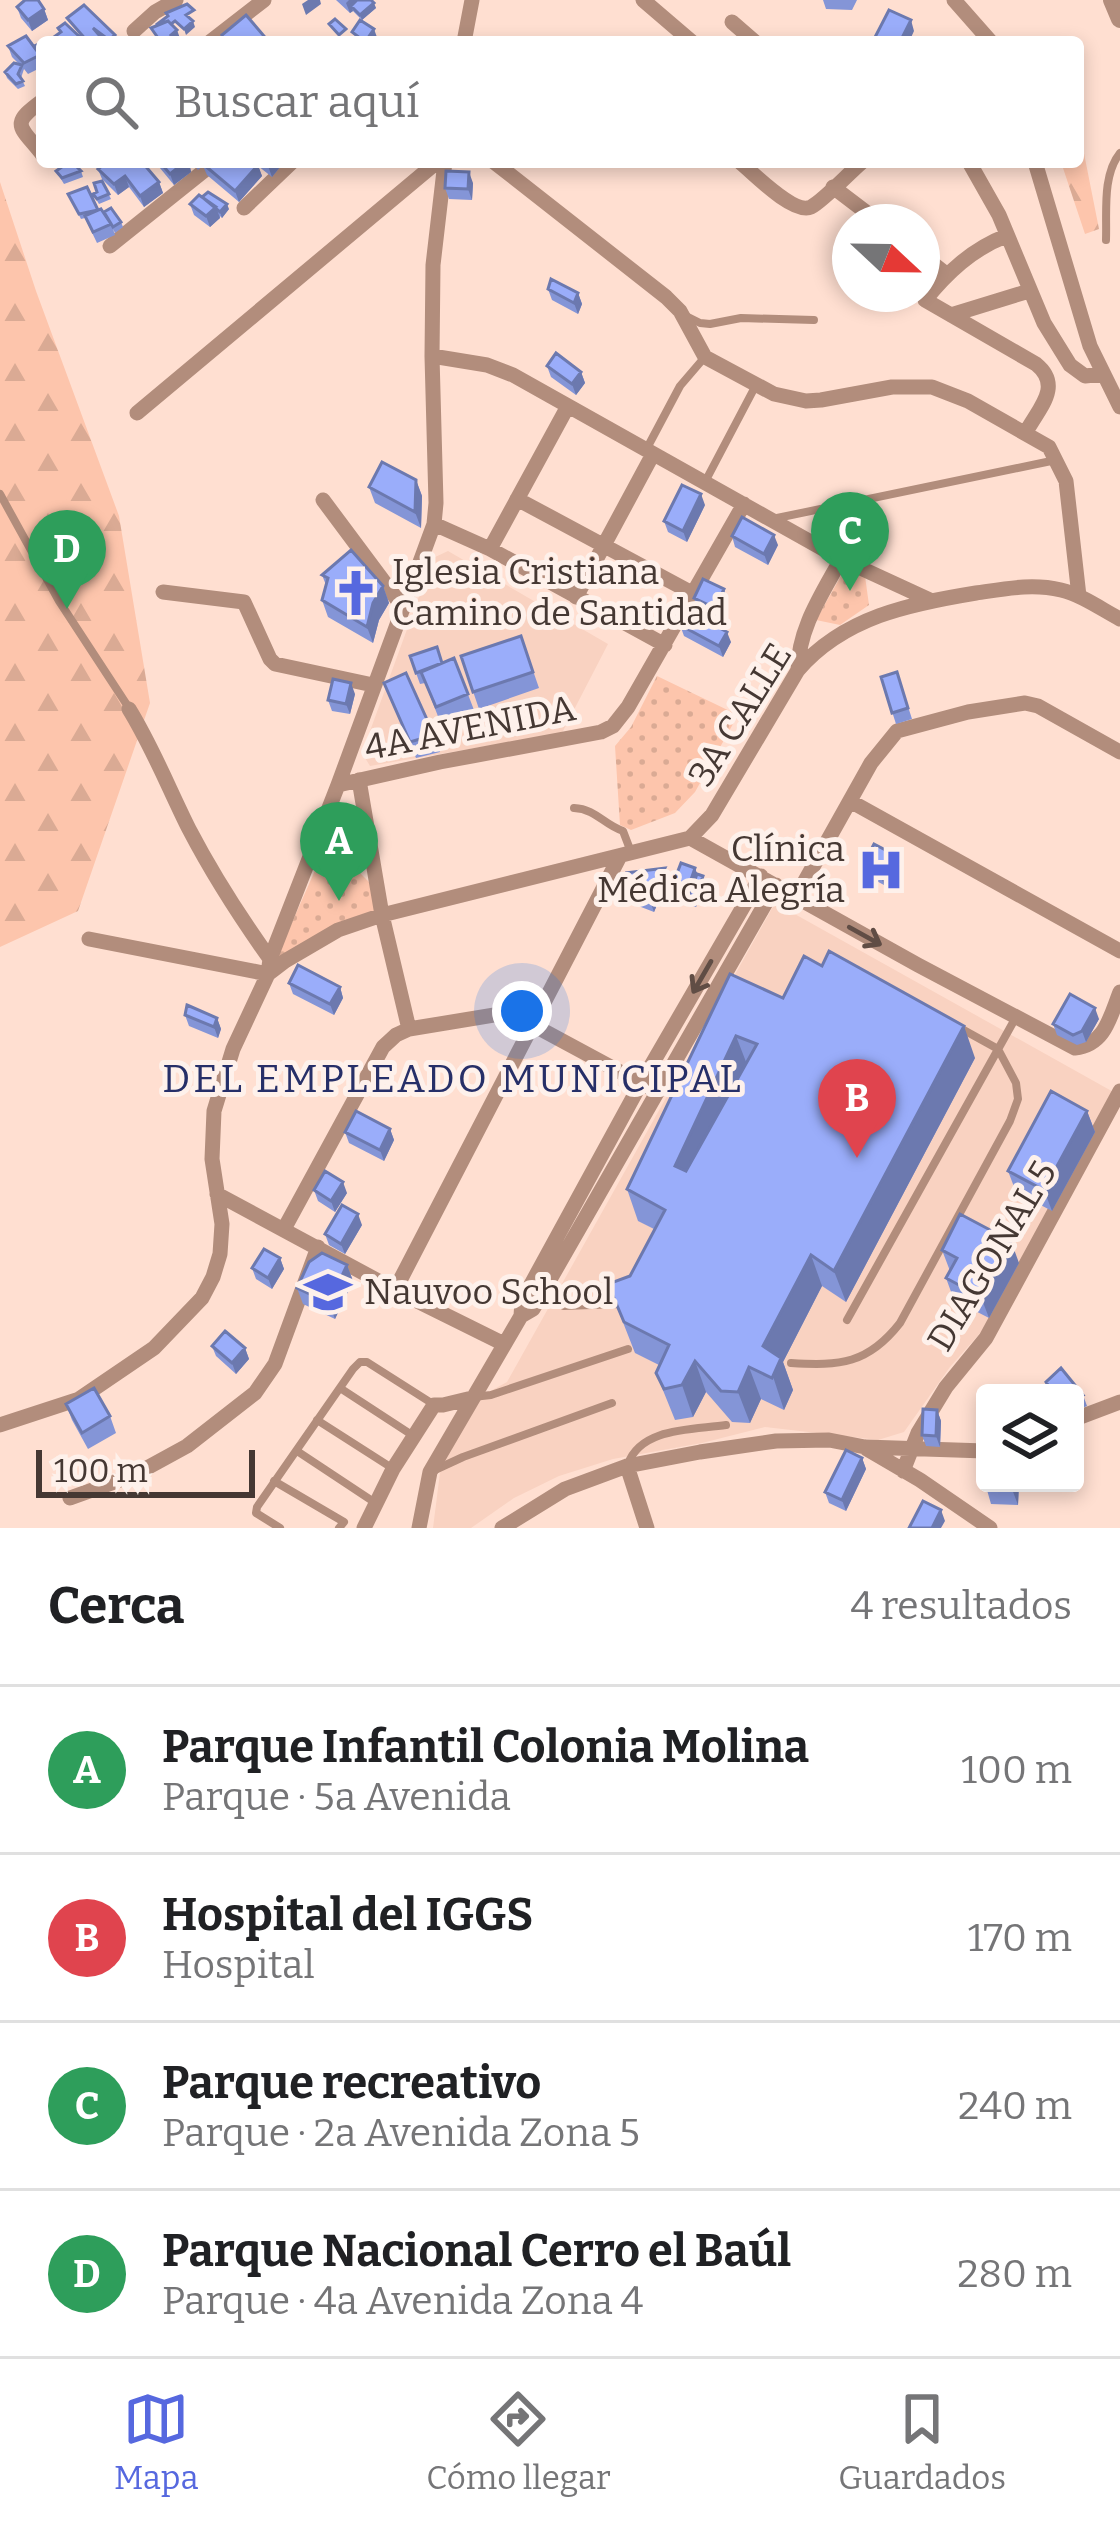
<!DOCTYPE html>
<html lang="es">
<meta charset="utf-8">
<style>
:root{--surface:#fff;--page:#f6f6f6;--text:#202124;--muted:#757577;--line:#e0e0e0;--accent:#5668df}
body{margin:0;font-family:Bitter,serif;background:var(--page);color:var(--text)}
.controls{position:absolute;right:36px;bottom:36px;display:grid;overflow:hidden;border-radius:12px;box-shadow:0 6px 18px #0003}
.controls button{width:108px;height:108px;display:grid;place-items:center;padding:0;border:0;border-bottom:3px solid var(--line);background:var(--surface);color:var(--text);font:60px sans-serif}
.compass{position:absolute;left:832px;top:204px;width:108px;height:108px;border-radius:50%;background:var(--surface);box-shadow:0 6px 18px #0003;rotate:112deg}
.scale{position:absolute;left:36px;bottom:30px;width:219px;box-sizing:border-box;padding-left:12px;border:6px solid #453833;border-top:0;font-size:33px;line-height:42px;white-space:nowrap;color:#453833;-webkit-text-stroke:9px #fef1eb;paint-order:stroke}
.you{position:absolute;left:522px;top:1011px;width:42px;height:42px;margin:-30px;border:9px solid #fff;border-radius:50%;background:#1a73e8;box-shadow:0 0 0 18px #1a73e833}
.badge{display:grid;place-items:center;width:78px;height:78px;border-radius:50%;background:var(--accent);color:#fff;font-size:39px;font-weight:700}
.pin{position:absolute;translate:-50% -99px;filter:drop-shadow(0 3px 6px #0008)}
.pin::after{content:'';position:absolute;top:63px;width:42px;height:36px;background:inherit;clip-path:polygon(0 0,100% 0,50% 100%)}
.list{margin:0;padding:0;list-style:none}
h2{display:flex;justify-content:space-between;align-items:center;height:156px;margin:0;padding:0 48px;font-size:51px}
h2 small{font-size:39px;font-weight:400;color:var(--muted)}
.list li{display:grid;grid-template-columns:78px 1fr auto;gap:36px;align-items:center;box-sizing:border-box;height:168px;padding:0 48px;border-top:3px solid var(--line)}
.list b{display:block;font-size:45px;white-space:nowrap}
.list p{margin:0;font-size:39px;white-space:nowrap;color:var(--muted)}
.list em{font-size:39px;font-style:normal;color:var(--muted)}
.icon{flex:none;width:66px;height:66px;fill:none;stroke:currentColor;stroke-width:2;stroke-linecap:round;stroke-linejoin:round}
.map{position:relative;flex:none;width:1120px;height:1528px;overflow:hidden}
.search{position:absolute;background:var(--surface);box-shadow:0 6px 18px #0003;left:36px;right:36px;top:36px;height:132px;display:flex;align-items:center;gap:30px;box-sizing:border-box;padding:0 42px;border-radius:12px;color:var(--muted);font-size:45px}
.sheet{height:828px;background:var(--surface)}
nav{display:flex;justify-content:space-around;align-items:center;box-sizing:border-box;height:168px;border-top:3px solid var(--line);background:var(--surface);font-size:33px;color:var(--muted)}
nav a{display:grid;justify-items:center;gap:6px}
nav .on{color:var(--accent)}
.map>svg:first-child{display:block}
</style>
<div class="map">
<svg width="1120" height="1528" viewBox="0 0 1120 1528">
<defs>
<pattern id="grass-dots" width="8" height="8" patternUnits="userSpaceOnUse" patternTransform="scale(3)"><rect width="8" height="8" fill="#fdc5ac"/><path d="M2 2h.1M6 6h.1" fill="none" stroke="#daaa94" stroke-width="1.8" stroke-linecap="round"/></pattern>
<pattern id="forest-firs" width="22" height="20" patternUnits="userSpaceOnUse" patternTransform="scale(3)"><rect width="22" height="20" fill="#fdc5ac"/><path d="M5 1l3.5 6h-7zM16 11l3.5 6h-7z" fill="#daaa94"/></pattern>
</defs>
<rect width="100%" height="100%" fill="#ffdfd1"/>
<path fill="#f9d2c1" d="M448,551L608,644L562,733L370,766L362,753L433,558Z
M775,903L1117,1094L990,1322L950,1367L904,1432L878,1440L765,1427L702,1443L613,1459L559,1476L514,1498L471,1528H433L443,1449L476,1399L507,1382Z"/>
<path fill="url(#grass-dots)" d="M846,567L865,576L869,605L840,625L816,620Z
M657,676L738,715L695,792L675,813L631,830L620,825L615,746L631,727Z
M328,841L373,886L379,916L271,970Z"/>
<path fill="url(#forest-firs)" d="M1080,133L1099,229L1085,234L1061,162H1078V134Z
M0,182L36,291L119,516L150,703L78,911L0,947Z"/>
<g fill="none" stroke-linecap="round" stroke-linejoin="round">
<path stroke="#b28d7c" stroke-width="8" d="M1106,240C1107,213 1102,175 1120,153
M686,316L700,323L710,324L741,318L814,320
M646,450L680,386L704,358
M706,480L756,385
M0,494L59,601L129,708
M777,518L1056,460
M574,808C596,809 604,825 623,831L631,852
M542,1296L564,1306L621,1304
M847,1320L1016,1017
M791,1363C840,1366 868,1364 900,1323L1010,1121L1018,1099L1016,1083L998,1049L960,1028
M340,1388L412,1435
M473,1397L491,1395L628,1349
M317,1420L392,1468
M297,1451L374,1502
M628,1464C641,1427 693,1430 726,1425
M437,1469L463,1457L612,1403
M274,1481L344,1522L339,1528
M280,1528L256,1513L257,1507L353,1369L360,1362H367L433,1404"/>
<path stroke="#b28d7c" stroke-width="15" d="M643,0L692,42
M954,0L991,42
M732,22L755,42
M134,31L155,12L176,0
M210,42L264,0
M464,42L472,0
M42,101C9,125 20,126 42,154
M494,162L666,297L680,311L705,357L774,394L806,401L821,400L892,387H932L968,401L1049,447L1066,481L1079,596
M740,162C754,174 794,215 811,207C824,200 849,173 862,162
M969,162L999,215L1044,323L1070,365L1085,376L1104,374
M1035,162L1090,346L1120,407
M833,187L879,222
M244,208L292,162
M1006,236C972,249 947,273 925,300L1036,364C1063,386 1039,408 1026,432
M110,246L215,162
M922,255L946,274
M951,315L1029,291
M432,356L487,365L513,375L841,559L930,600
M137,413L437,162
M517,499L694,594
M323,500L402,606
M434,524L490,549L665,645
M490,549L568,406
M163,592L244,602L270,659L275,664L373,685
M576,597L653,454
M798,670C798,629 822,594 841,559
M129,709C153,748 169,789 189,829C213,875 240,917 270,959
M359,780L382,915L409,1029
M338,785L440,762L601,732L613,726L628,707L744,504
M850,801L1120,951
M690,838L918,965L1075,1048C1105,1045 1110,1017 1120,992
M796,897L871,763L897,731L968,712L1025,703L1038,706L1120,752
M89,939L268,974
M268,974L270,959L338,785L434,524L436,503L432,356L433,265L445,162
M533,1025L648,1087
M217,1194L395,1290L504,1344
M284,1229L383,1047L396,1035L409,1029L542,1007
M395,1290L620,856
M521,1316L522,1301L641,1083L761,876
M1075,1419L1120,1402
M0,1425L79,1399L154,1348L202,1298L213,1277L220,1254L222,1224L212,1159L214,1111L233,1049L268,974L285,961L338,930L382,915L690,838L712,815L798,670C844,617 909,604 976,593C1004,589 1032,583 1061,590C1082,595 1101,609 1120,619
M867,1449L920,1480L990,1528
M627,1466L647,1528
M903,1471L918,1433L946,1387L986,1338L1120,1091
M70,1498L134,1475L187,1446L255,1393L275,1364L318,1247
M364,1528L393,1469L434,1405H443L472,1398
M419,1528L430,1472L521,1316L533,1309L776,885
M502,1528L565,1489L627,1466L700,1452L776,1441L829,1440L865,1447L985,1451"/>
<path stroke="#b28d7c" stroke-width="18" d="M1112,0L1120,19"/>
</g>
<path fill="#8495d7" d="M336,0H371L376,8L362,20L353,11L350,13Z
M823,0H857L852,10L826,9Z
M17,7L44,9L48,20L32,31L21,18Z
M42,43V67L28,74L24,69L21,78L25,86L18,89L7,78L5,72L19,64L12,57L8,46H34Z
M95,162H142L159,182L163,193L144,207L129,187L118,195L102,179Z
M155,162H189L191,172L174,185Z
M191,162H284L272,177L258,166L262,176L239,202L207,175L203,166L198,170Z
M56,171H81L83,177L64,184Z
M102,181L111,199L99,204L93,194L97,192Z
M473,183L472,200L449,199L445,188Z
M68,194L121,222L123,227L115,233L113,229L115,235L97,243L85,218L81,219Z
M190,204L229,209L222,218L220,216V218L210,227L194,215Z
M548,289L578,293L582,304L578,314L552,300Z
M547,366L581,372L585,383L576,395L551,377Z
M416,480L422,496L421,528L375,503L369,487Z
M705,505L687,542L668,532L664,521Z
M732,536L778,545L768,565L735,547Z
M322,575L383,586L389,603L379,620L373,643L328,617L322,600L326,585Z
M694,598L727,600L719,619L698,609Z
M680,625L731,642L723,657L684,636Z
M521,636L539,688L479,709L461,656Z
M410,656L442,663L454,658L474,710L441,724L425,683L420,684Z
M897,672L912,719L896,724L881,677Z
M384,683L434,735L440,752L416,758Z
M355,694L350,714L332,711L328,700Z
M891,853L895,864L884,885L867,876L863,865Z
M695,868L697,874L705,881L696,907L675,900L671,889Z
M668,879L654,912L641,907L623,893L619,882Z
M730,974L783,998L975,1058L846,1302L822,1286L783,1362L793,1390L784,1410L761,1399L750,1423L732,1422L706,1392L693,1417L675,1420L656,1373L659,1365L635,1353L608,1284L630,1276L654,1229L638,1221L627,1189Z
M289,983L340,987L343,998L334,1015L293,994Z
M185,1015L217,1018L221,1029L218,1038L189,1026Z
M1099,1019L1086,1042L1077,1045L1057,1035L1053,1024Z
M1087,1111L1095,1132L1052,1211L1016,1192L1008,1171Z
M390,1129L394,1140L384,1161L349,1143L345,1132Z
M314,1190L347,1193L335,1212L318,1201Z
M362,1225L345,1254L329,1245L325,1234Z
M942,1250L1019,1263L989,1318L954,1300L946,1278L950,1271Z
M280,1258L284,1269L272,1289L256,1279L252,1268Z
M347,1265L353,1281L335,1319L303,1304L297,1288Z
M212,1346L245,1348L249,1359L236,1374L216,1356Z
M1046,1382L1083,1395L1087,1406L1075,1411V1393H1050Z
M66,1404L110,1416L116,1433L88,1449L72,1420Z
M937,1410L941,1421L940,1447L926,1446L922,1435Z
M862,1458L866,1469L846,1511L829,1503L825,1492Z
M985,1483H1019L1018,1505L991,1504Z"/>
<path fill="#6c79af" d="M308,0H320L321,4L306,15L302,4Z
M349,0H365L351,6L353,11L350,13L346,3Z
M374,3L376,8L362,20L360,15Z
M44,9L48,20L32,31L28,20Z
M911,20L914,31L909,42H900Z
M193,21L195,27L186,35L184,29Z
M374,29L378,40L377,42H365Z
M177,30L181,41L173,42L171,35Z
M185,162H189L191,172L174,185L170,174Z
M271,162H284L272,177L268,166Z
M258,165L262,176L239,202L235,191Z
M469,172L473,183L472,200L468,189Z
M125,176L129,187L118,195L114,184Z
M159,182L163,193L144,207L140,196Z
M227,204L229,209L222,218L220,212Z
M216,207L220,218L210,227L206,216Z
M578,293L582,304L578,314L574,303Z
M581,372L585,383L576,395L572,384Z
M416,480L422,496L421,528L415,512Z
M701,494L705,505L687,542L683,531Z
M774,535L778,545L768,565L764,554Z
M383,586L389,603L379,620L373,643L367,627L373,603Z
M724,589L727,600L719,619L715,608Z
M727,632L731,642L723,657L719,646Z
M351,683L355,694L350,714L346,704Z
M891,853L895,864L884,885L880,874Z
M665,868L668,879L654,912L650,901Z
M695,868L699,879L688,899L689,905L686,894Z
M703,876L705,881L696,907L694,901Z
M340,987L343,998L334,1015L330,1004Z
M1095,1008L1099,1019L1086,1042L1082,1031Z
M217,1018L221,1029L218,1038L214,1027Z
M964,1026L975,1058L846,1302L834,1271Z
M736,1036L748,1067L686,1197L675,1166Z
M1087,1111L1095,1132L1052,1211L1044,1190Z
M390,1129L394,1140L384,1161L380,1150Z
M343,1182L347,1193L335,1212L331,1201Z
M358,1214L362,1225L345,1254L341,1244Z
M1011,1241L1019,1263L989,1318L981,1297Z
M811,1255L822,1286L783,1362L793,1390L784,1410L763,1346Z
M280,1258L284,1269L272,1289L268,1278Z
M347,1265L353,1281L335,1319L329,1303Z
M245,1348L249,1359L236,1374L232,1363Z
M695,1361L706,1392L693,1417L682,1385Z
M749,1367L761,1399L750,1423L738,1392Z
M937,1410L941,1421L940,1447L936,1436Z
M862,1458L866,1469L846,1511L842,1500Z
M1012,1483H1019L1018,1505L1012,1489Z
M941,1510L945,1521L941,1528H932Z"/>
<path fill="#9aadfa" stroke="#6c79af" stroke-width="3" fill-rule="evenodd" d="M25,0H38L44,9L28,20L17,7Z
M357,0H371L374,3L360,15L351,6Z
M187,4L194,10L186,15L193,21L184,29L175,21L171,24L168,21L156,25L168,16L166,13Z
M84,5L115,35L109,40L93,28L105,42H88L67,18Z
M889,10L911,20L900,42H875L873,41Z
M246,15L264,36L257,42H227L222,35Z
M335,19L346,29L339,35L329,24Z
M360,20L374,29L365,42L352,32Z
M168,21L177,30L171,35L178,42H161L151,28Z
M65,23L82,39L76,42H47L61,32L58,28Z
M26,36L40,55L24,63L8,46Z
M42,43V59L34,46Z
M14,63L22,65L18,74L23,81L16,84L5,72Z
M69,162H72L81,171L62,178L56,171Z
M107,162H115L118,164L123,162H142L159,182L140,196L125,176L114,184L98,169Z
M160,162H185L170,174Z
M204,162H254L258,165L235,191L203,164Z
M446,171L469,172L468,189L445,188Z
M102,181L109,194L97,199L93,194L97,192L94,183Z
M87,187L98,210L79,214L68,194Z
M208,192L227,204L220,212L202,197Z
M199,195L216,207L206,216L190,204Z
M111,208L121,222L113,227L104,212Z
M101,209L111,224L93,232L85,216Z
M551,279L578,293L574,303L548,289Z
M556,353L581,372L572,384L547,366Z
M382,462L416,480L415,512L369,487Z
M682,485L701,494L683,531L664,521Z
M742,517L774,535L764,554L732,536Z
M351,550L383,586L373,603L367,627L322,600L328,578L322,575Z
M703,579L724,589L715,608L694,598Z
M688,611L727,632L719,646L680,625Z
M521,636L533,672L473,692L461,656Z
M437,647L442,663L416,673L410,656Z
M454,658L468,694L436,707L421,672Z
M897,672L908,708L892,713L881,677Z
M406,673L434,735L410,742L384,683Z
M333,679L351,683L346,704L328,700Z
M874,844L891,853L880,874L863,865Z
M681,863L695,868L686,894L671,889Z
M665,868L650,901L637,896L619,882L626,873Z
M697,874L703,876L694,901L688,899Z
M829,951L964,1026L834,1271L811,1255L763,1346L781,1358L772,1378L749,1367L738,1392L721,1391L695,1361L682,1385L664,1389L656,1373L669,1345L624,1322L608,1284L630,1276L665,1210L627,1189L730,974L783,998L804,956L822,966ZM736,1036L757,1044L686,1171L675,1166Z
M298,965L340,987L330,1004L289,983Z
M1070,994L1095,1008L1082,1031L1073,1035L1053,1024Z
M187,1005L217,1018L214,1027L185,1015Z
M1051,1091L1087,1111L1044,1190L1008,1171Z
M356,1111L390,1129L380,1150L345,1132Z
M325,1171L343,1182L331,1201L314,1190Z
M342,1205L358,1214L341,1244L325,1234Z
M960,1214L1011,1241L981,1297L946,1278L957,1258L942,1250Z
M264,1249L280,1258L268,1278L252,1268Z
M322,1253L347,1265L329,1303L297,1288L309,1262Z
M225,1331L245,1348L232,1363L212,1346Z
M1061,1368L1083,1395L1075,1398V1393H1053L1046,1382Z
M94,1388L110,1416L82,1433L66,1404Z
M923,1409L937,1410L936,1436L922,1435Z
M846,1450L862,1458L842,1500L825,1492Z
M985,1483H1012V1489L985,1487Z
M923,1501L941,1510L932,1528H909Z"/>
<defs><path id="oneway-shaft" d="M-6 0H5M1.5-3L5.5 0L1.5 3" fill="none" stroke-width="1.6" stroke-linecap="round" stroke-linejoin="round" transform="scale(3)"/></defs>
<g stroke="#604d45">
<use href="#oneway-shaft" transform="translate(865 936) rotate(29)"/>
<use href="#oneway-shaft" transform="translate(702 977) rotate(120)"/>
</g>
<defs>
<symbol id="church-bare" viewBox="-9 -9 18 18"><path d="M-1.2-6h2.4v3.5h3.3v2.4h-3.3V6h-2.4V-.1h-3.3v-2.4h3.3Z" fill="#5668df" stroke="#fef1eb" stroke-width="2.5" paint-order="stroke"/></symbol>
<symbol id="hospital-bare" viewBox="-9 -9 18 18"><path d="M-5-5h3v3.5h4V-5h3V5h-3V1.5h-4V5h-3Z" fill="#5668df" stroke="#fef1eb" stroke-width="2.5" paint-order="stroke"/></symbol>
<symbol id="school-bare" viewBox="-9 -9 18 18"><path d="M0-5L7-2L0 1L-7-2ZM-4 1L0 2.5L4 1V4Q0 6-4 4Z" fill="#5668df" stroke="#fef1eb" stroke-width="2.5" paint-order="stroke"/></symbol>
</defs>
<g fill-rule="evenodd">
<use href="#church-bare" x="323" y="560" width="66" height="66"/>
<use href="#hospital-bare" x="848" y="837" width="66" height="66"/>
<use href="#school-bare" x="295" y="1259" width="66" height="66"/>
</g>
<g text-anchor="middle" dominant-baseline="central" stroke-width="10" stroke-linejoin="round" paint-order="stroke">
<g font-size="36" fill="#453833" stroke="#fef1eb" text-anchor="start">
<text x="392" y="572">Iglesia Cristiana<tspan x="392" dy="41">Camino de Santidad</tspan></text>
<text x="845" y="849" text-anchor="end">Clínica<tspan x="845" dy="41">Médica Alegría</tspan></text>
<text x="364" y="1292">Nauvoo School</text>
</g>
<g font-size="36" fill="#453833" stroke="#fef1eb">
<text transform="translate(740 715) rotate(-58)">3A CALLE</text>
<text transform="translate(470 728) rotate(-11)">4A AVENIDA</text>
<text transform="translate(992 1256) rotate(-59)">DIAGONAL 5</text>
</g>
<g font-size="39" letter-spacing="3" fill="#262f68" stroke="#fef1eb">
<text x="453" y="1079">DEL EMPLEADO MUNICIPAL</text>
</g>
</g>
</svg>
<div class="controls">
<button><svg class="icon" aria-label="layers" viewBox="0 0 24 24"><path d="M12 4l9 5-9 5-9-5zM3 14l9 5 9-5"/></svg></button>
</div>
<svg class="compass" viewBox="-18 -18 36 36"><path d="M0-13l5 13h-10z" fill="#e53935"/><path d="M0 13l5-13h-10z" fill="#757577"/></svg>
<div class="scale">100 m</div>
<div class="you"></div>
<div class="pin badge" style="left:339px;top:901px;background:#2e9e5b">A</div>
<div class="pin badge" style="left:857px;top:1158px;background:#e0444e">B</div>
<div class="pin badge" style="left:850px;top:591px;background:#2e9e5b">C</div>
<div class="pin badge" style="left:67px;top:609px;background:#2e9e5b">D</div>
<div class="search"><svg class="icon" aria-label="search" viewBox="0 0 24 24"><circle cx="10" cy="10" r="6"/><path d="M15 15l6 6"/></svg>Buscar aquí</div>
</div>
<section class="sheet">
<h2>Cerca<small>4 resultados</small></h2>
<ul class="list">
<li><span class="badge" style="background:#2e9e5b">A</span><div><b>Parque Infantil Colonia Molina</b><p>Parque · 5a Avenida</p></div><em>100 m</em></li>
<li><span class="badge" style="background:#e0444e">B</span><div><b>Hospital del IGGS</b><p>Hospital</p></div><em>170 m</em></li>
<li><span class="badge" style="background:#2e9e5b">C</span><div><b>Parque recreativo</b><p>Parque · 2a Avenida Zona 5</p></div><em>240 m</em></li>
<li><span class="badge" style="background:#2e9e5b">D</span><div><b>Parque Nacional Cerro el Baúl</b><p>Parque · 4a Avenida Zona 4</p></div><em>280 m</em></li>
</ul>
</section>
<nav>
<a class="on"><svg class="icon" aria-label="map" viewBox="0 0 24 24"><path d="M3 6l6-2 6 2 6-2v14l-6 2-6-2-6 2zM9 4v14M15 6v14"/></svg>Mapa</a>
<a><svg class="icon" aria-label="directions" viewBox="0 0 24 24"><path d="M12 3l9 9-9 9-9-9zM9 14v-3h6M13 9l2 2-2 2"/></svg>Cómo llegar</a>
<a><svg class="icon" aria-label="saved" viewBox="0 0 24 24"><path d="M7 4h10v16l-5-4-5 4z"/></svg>Guardados</a>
</nav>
